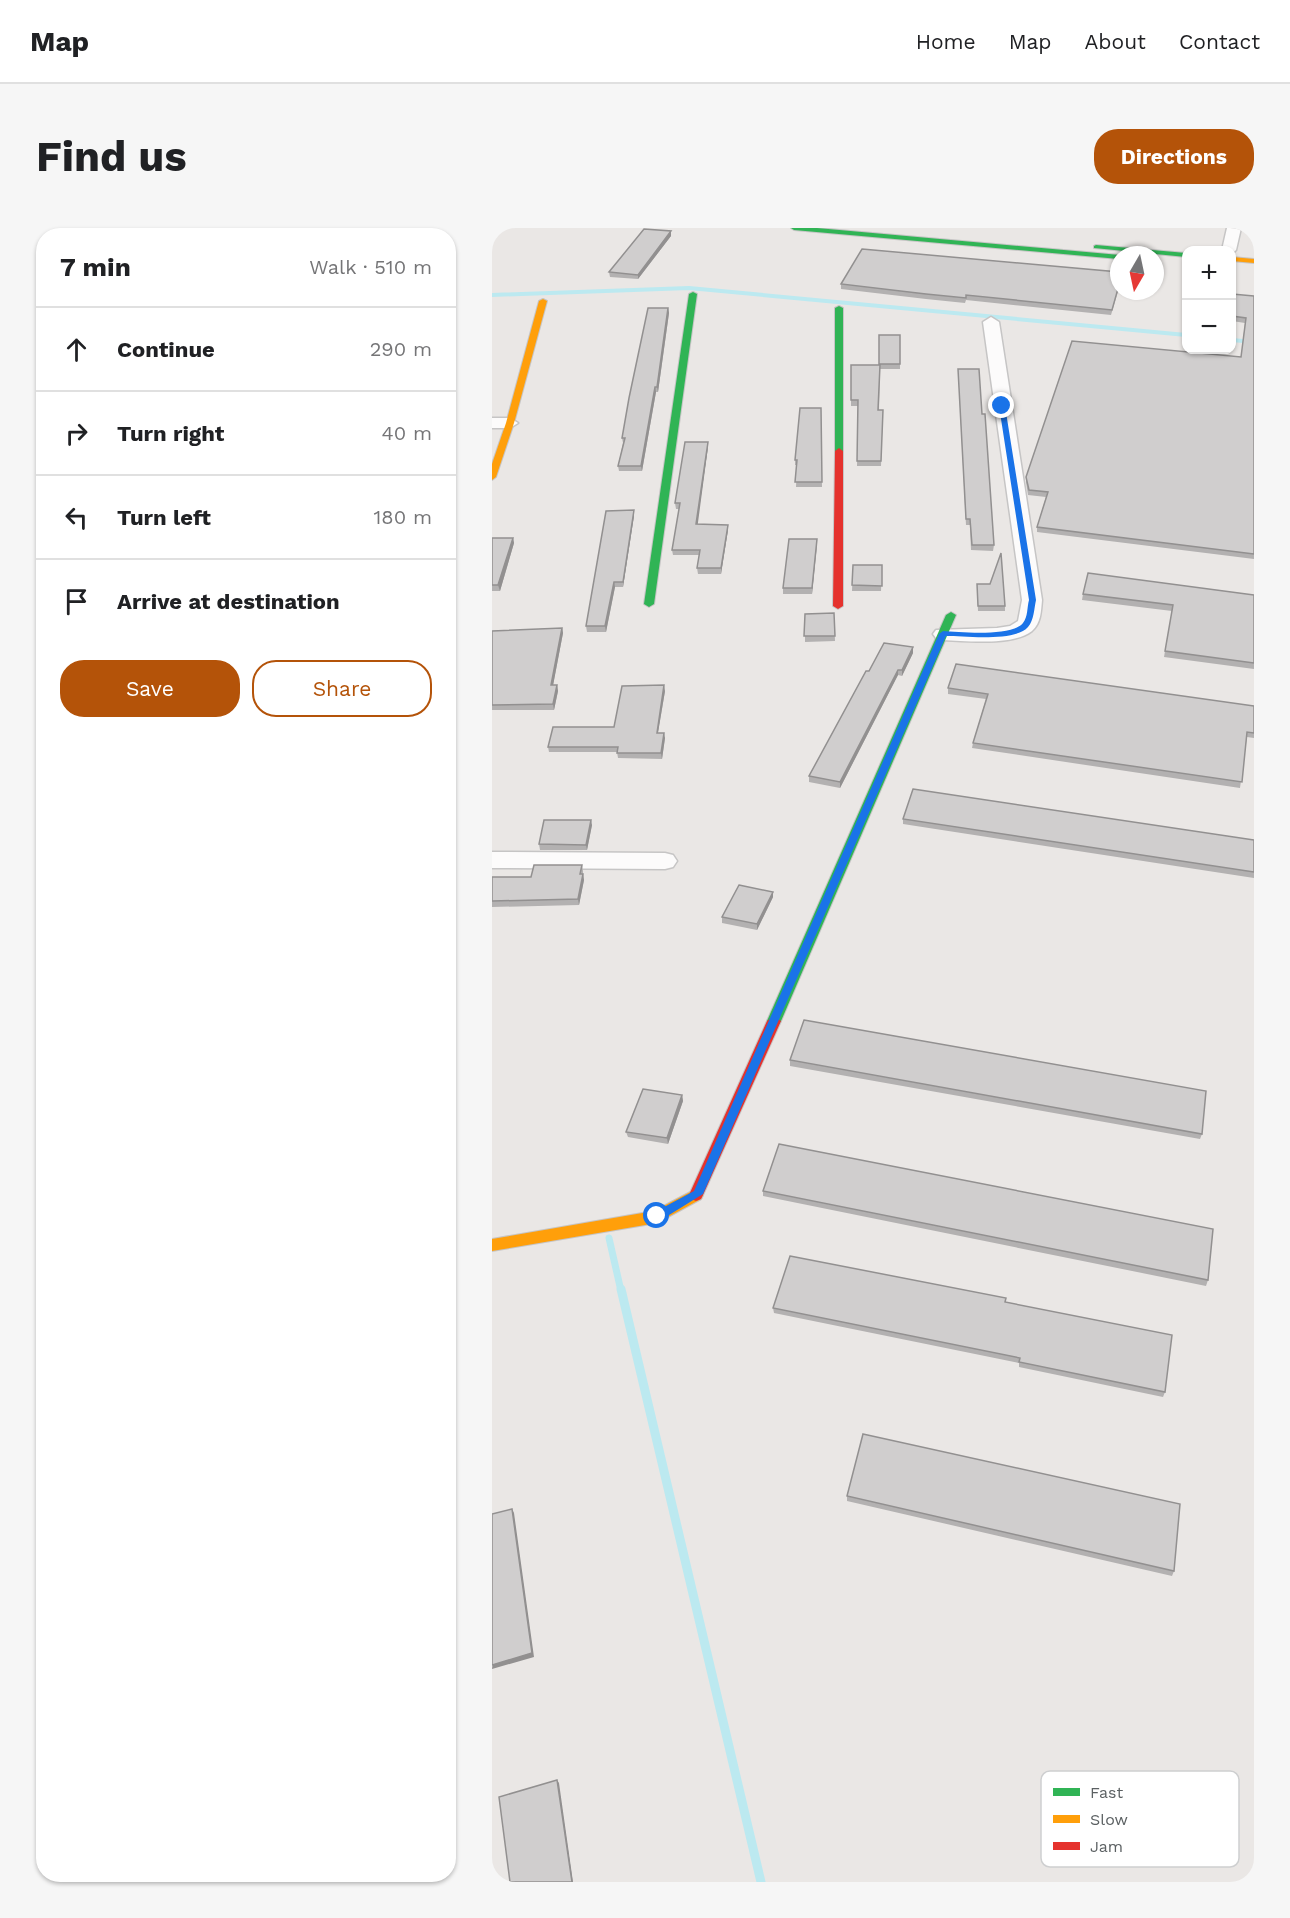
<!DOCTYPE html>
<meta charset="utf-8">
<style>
:root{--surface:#fff;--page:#f6f6f6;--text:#202124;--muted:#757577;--line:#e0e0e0;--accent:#b45309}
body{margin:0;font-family:"Work Sans",sans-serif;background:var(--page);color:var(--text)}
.controls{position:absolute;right:18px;top:18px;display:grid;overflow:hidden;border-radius:12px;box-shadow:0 2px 4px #0004}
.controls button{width:54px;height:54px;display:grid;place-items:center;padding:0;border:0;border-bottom:2px solid var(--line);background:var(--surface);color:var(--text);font:30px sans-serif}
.compass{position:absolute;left:618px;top:18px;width:54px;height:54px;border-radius:50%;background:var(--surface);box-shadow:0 2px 4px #0004;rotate:189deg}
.stop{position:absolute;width:18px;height:18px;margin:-14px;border:4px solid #1a73e8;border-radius:50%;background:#fff}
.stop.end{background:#1a73e8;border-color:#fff;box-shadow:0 2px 6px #0008}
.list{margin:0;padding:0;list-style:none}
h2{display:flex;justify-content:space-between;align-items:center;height:78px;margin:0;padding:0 24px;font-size:26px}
h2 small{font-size:20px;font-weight:400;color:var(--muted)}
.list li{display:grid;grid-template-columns:39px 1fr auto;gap:18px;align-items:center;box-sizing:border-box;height:84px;padding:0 24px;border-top:2px solid var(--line)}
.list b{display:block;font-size:22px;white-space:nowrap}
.list em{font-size:20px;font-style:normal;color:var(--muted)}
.actions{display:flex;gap:12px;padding:18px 24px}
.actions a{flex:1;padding:14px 0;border:2px solid var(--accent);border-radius:24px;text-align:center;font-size:21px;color:var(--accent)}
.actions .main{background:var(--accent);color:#fff}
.icon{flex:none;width:33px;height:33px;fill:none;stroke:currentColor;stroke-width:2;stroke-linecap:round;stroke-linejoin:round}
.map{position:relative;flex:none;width:762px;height:1654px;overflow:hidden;border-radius:24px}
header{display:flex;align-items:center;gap:36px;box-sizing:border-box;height:84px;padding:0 30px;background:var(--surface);border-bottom:2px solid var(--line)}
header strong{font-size:28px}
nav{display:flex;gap:33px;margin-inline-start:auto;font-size:21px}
.intro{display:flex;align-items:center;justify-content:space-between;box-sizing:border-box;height:144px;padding:0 36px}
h1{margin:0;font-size:42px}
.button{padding:15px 27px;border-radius:24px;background:var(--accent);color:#fff;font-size:21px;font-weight:700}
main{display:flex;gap:36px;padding:0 36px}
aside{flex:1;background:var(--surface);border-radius:24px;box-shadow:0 2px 4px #0004}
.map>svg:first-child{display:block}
</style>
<header>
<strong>Map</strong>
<nav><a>Home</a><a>Map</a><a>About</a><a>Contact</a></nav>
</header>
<div class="intro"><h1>Find us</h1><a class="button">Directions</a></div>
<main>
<aside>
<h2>7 min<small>Walk · 510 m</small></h2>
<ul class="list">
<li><svg class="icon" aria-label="ahead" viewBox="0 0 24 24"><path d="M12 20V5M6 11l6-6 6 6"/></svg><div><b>Continue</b></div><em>290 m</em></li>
<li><svg class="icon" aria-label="right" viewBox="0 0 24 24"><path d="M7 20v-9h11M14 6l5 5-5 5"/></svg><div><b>Turn right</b></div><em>40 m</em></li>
<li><svg class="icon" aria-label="left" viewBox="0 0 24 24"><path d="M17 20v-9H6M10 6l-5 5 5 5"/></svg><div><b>Turn left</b></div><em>180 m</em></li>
<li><svg class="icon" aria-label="arrive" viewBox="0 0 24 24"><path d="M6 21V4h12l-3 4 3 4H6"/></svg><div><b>Arrive at destination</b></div></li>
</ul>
<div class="actions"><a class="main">Save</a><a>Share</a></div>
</aside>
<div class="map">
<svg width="762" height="1654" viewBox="0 0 762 1654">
<rect width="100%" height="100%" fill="#eae7e5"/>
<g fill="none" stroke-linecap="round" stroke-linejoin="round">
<path stroke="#bce9f0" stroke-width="4" d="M0,67L197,60L694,107
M740,112L762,114"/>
<path stroke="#bce9f0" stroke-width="7" d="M117,1010L129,1063"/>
<path stroke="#bce9f0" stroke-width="9" d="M129,1061L269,1654"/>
<defs>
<path id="street" d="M735,0H749L744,22L740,26V22H730Z
M499,89L507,94L550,372C549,383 549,395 540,403C521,418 474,413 451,412L444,410L441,406L444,402L505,400L518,398L526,393L530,372L491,94Z
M0,190H18L26,195L18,200H0Z
M0,624L173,625L181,627L185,633L181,639L173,641L0,640Z"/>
<path id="fast" d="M299,0H325L628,27L627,31L302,2Z
M604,17L694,25V29L602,20V18Z
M201,64L205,66L162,376L157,379L152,376L197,66Z
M347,78L351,80V223L347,226L343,223V80Z
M459,384L464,387L289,793L287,796H277L275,793L454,387Z"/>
<path id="slow" d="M740,29L762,31V35L740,33Z
M51,71L55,73L22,195L4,249L0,252V236L14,195L47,73Z
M204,961L209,963L211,967L209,971L165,995L0,1023V1011L162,983Z"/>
<path id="jam" d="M347,220L351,223V378L346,381L341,378L343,223Z
M282,788L289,793L211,967L209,971L204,973L199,971L197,967L275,793Z"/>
</defs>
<use href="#street" stroke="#c6c5c5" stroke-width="3"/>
<use href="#fast" stroke="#c6c5c5" stroke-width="2"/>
<use href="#slow" stroke="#c6c5c5" stroke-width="2"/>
<use href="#jam" stroke="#c6c5c5" stroke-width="2"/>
<use href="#street" fill="#fcfbfb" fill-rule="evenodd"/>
<use href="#fast" fill="#30b455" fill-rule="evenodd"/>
<use href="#slow" fill="#ff9f0a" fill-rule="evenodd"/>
<use href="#jam" fill="#e5322d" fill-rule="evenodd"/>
</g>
<path fill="#b3b1b1" d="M179,3V8L146,51L118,49L117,44Z
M627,44V60L619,87L474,72L473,75L434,71L349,61V56Z
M740,66L762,68V331L545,304V299L554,269L536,267L534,254V249L749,129L753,95L740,93Z
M176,80L177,85L166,164H164L150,243H127L126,238L131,215L130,210Z
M387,107H408V141H388L387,182H391L389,238H365L366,178H359V137H387Z
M466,141L490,186L502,317L501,323L479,322L478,297H474Z
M329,180L330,259H304L305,237H303V232Z
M216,219L205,296L236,297V302L229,346H206L205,340L207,327H181L180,322L187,281H184L183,275Z
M142,282V288L131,359H123L114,404H95L94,398Z
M0,310H21L22,315L8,363H0Z
M325,311L320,366H291V360Z
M361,337H390L389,363H360Z
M485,356L513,378V383H486Z
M591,366L762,367V441L672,429L680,383L590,372Z
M342,385L343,413L313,414V386Z
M70,400L71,405L61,457H65L66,463L62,482H0V403Z
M421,419V425L410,448L406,447L348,560L317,554V548L377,443Z
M456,460L762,478V510L755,509L748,560L480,520L481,515L494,471L456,466Z
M173,463L166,505L173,510L170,531L126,530L125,524H57L56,519L122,499Z
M411,591L762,612V650L411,596Z
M100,597L95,622H48L47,616Z
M90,637L91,643V646L92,652L87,677L0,679V649H39Z
M281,664V669L265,702L230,695V689Z
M298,832L710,906L708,911L298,838Z
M190,867L191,873L176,916L136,909L134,904Z
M271,963L716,1052L714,1058L271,968Z
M513,1074L673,1164L671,1169L527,1139V1135L282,1085L281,1080Z
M355,1268L682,1343L680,1348L355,1273Z"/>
<path fill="#929090" d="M179,3V8L146,51V47Z
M176,80L177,85L166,164L165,159Z
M163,159L164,164L150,243L149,238Z
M216,214V219L205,302L204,296Z
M142,282V288L131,359V354Z
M236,297V302L229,346V340Z
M21,310L22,315L8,363L6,357Z
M325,311V317L320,366V360Z
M122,354L123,359L114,404L113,398Z
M70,400L71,405L60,463L59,457Z
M421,419V425L410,448V442Z
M406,442V447L348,560V554Z
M65,457L66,463L62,482L61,476Z
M172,457L173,463L165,510V505Z
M172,505L173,510L170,531L169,525Z
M99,592L100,597L95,622L94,617Z
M91,646L92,652L87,677L86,671Z
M281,664V669L265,702V696Z
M190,867L191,873L176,916L175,910Z
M20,1281L22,1285L42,1429L0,1441Z
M65,1552L67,1555L81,1654H80Z"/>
<path fill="#d0cece" stroke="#929090" stroke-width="1.5" d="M152,1L179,3L146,47L117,44Z
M370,21L627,44V57L620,82L474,67V70L434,66L349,56Z
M740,66L762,68V326L545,299L556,264L537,262L534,249L580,113L749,129L754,90L740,88Z
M156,80H176L165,159H163L149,238H126L133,210H130L137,170Z
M387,107H408V136H387Z
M359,137H388L386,182H391L389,233H365L366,172H359Z
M466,141H487L490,186H493L502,317H480L478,291H474Z
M308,180H329L330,254H303L305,232H303Z
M193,214H216L204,296L236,297L229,340H205L208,322H180L188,275H183Z
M142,282L131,354H122L113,398H94L114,283Z
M0,310H21L6,357H0Z
M297,311H325L320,360H291Z
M509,325L513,378H486L485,356H498Z
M361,337H390V358L360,357Z
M596,345L762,367V435L673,423L681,377L591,366Z
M342,385L343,408H312L313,386Z
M70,400L59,457H65L61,476L0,477V403Z
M392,415L421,419L410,442H406L348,554L317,548L374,443H377Z
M464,436L762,478V505L755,504L750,554L481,515L496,466L456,460Z
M172,457L165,505H172L169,525H125L126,519H56L61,499H122L130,458Z
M421,561L762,612V644L411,591Z
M52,592H99L94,617L47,616Z
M42,637H90L88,646H91L86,671L0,673V649H39Z
M247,657L281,664L265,696L230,689Z
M312,792L714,863L710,906L298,832Z
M151,861L190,867L175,910L134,904Z
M287,916L721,1001L716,1052L271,963Z
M298,1028L514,1070L513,1074L680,1107L673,1164L527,1134L528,1130L281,1080Z
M371,1206L688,1276L682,1343L355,1268Z
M20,1281L40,1425L0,1437V1286Z
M65,1552L80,1654H18L7,1569Z"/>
<path fill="#1a73e8" d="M510,176L513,178L544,372C542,381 542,392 536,399C523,414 473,408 454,408L211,966L169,992H161V985L202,963L447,406L451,403C468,404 520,409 531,395C536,389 535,379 537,372L507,178Z"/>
<rect x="549" y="1543" width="198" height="96" rx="9" fill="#fff" stroke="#cecfd0" stroke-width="1.5"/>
<rect x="561" y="1560" width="27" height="8" fill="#30b455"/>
<rect x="561" y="1587" width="27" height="8" fill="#ff9f0a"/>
<rect x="561" y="1614" width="27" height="8" fill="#e5322d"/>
<g font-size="16" fill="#5b6062">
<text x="598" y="1570">Fast</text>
<text x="598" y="1597">Slow</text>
<text x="598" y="1624">Jam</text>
</g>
</svg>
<div class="controls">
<button>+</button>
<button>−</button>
</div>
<svg class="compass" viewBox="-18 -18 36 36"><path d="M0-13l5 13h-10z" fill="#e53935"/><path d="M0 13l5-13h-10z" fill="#757577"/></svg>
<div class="stop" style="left:165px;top:988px"></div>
<div class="stop end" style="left:510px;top:178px"></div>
</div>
</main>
